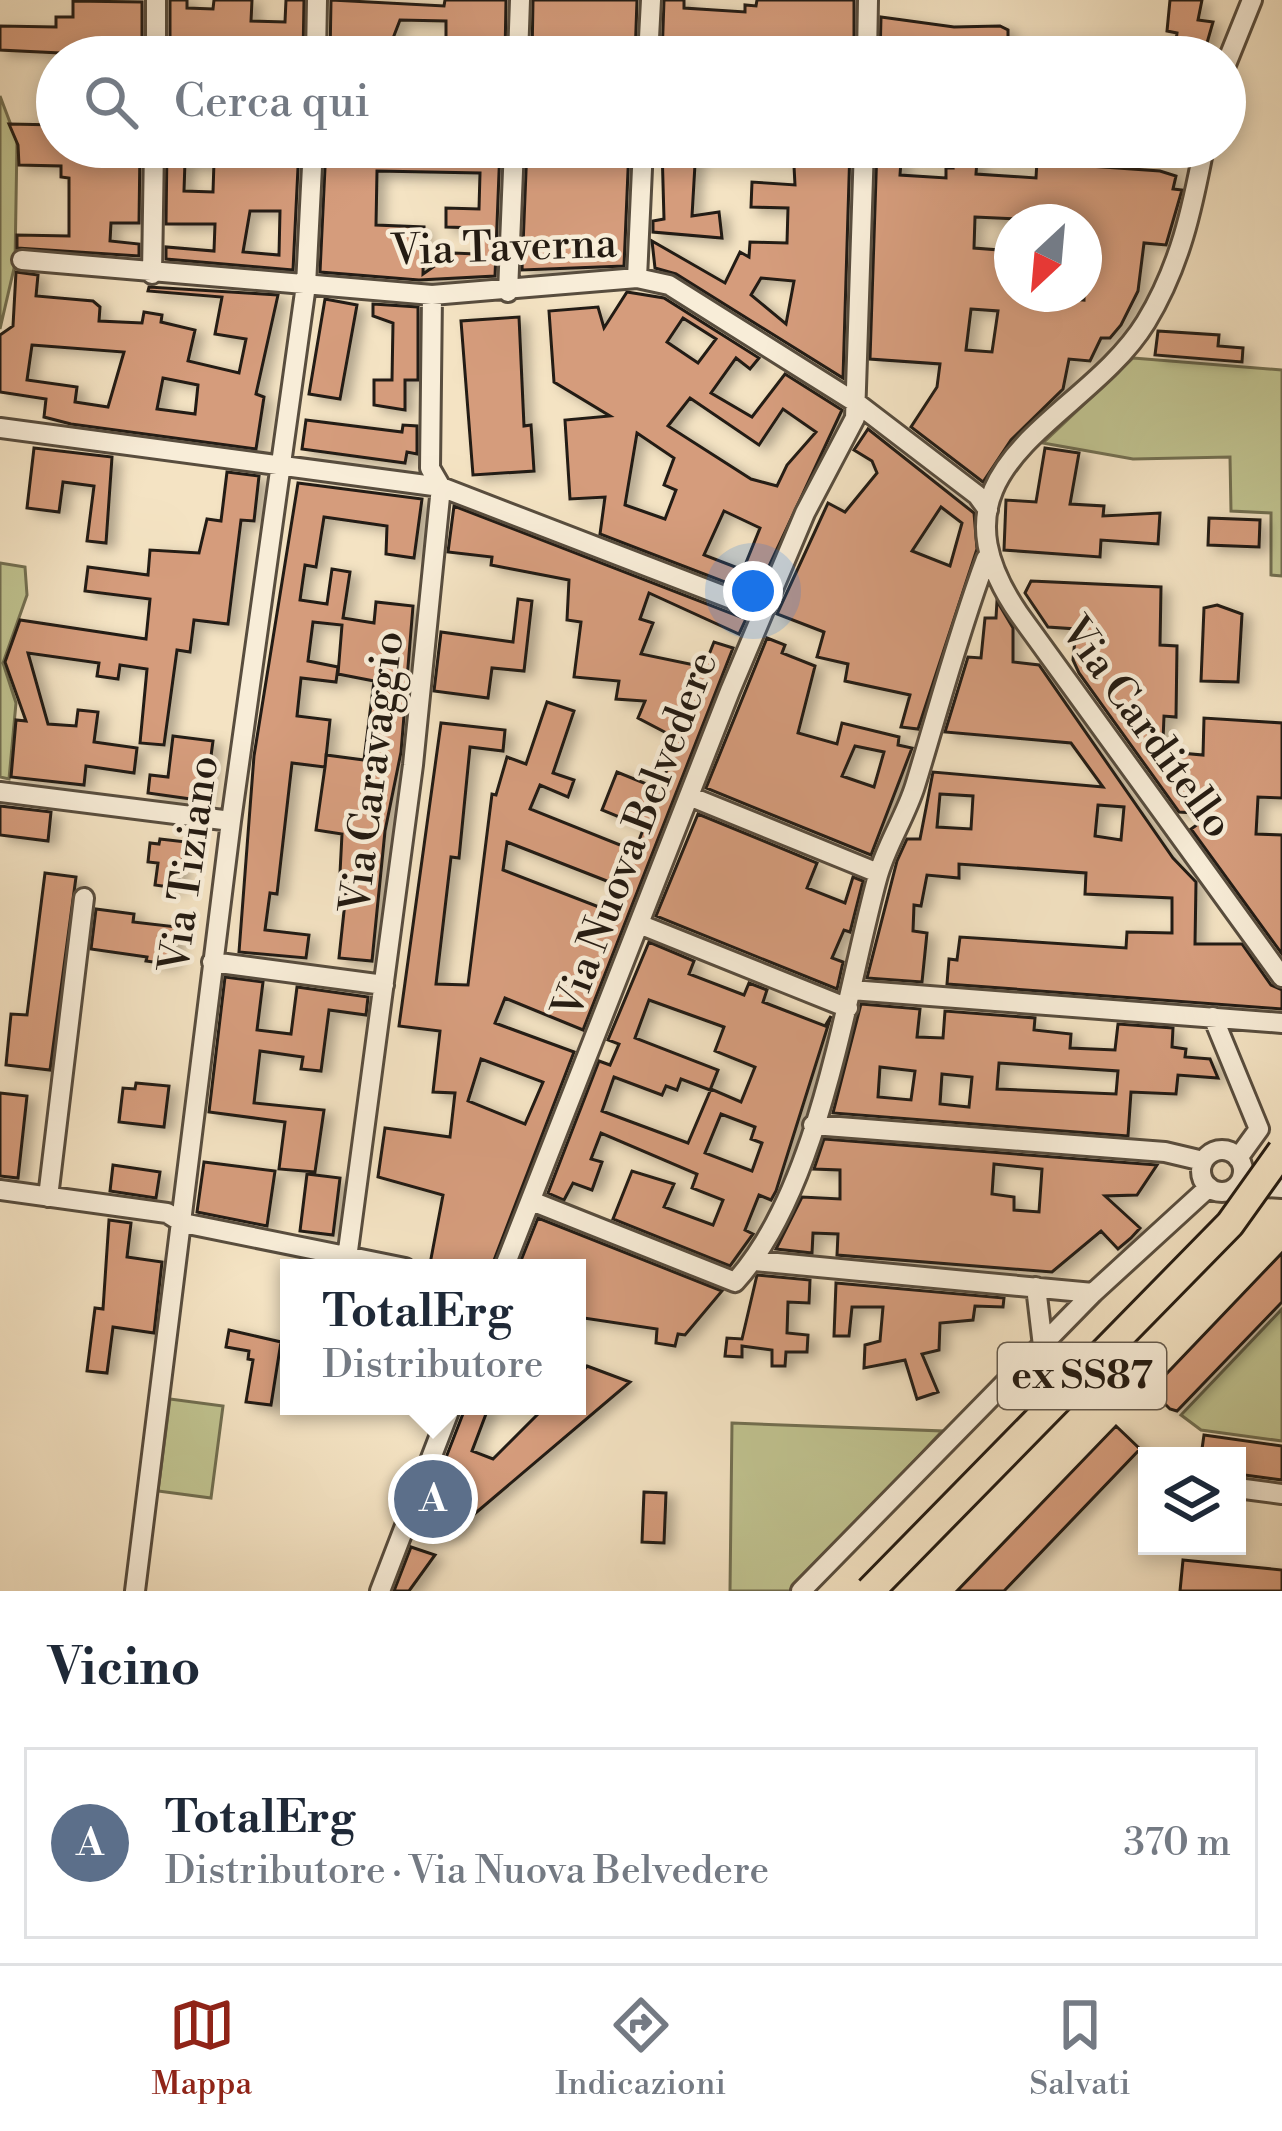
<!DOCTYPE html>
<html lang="it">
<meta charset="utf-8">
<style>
:root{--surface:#fff;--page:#f6f6f7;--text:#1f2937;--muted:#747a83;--line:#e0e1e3;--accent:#8f2418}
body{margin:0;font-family:"Libre Bodoni",serif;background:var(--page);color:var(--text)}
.controls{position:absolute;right:36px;bottom:36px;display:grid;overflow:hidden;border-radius:0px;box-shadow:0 6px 18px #0003}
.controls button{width:108px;height:108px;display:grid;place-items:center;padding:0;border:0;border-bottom:3px solid var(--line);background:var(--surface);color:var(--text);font:60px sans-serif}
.compass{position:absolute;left:994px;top:204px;width:108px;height:108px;border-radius:50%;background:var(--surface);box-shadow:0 6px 18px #0003;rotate:206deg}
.you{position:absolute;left:753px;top:591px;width:42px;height:42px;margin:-30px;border:9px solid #fff;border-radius:50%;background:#1a73e8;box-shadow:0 0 0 18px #1a73e833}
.badge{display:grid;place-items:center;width:78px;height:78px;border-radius:50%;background:var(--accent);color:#fff;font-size:39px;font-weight:700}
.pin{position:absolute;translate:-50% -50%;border:6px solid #fff;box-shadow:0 3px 12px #0006}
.popup{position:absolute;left:280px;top:1259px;width:306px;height:156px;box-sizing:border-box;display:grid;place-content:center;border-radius:0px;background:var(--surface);filter:drop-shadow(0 3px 9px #0005);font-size:39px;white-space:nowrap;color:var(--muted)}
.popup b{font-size:45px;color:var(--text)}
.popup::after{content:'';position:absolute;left:50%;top:100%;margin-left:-24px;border:24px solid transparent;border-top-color:var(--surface)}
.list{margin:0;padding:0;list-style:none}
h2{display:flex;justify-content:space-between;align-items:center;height:156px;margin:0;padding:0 48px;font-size:51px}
h2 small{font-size:39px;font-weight:400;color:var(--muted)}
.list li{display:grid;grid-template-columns:78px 1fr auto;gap:36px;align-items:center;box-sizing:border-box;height:192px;margin:0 24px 24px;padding:0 24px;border:3px solid var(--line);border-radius:0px}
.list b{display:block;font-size:45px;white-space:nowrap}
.list p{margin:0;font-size:39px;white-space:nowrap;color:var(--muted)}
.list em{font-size:39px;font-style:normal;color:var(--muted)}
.icon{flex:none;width:66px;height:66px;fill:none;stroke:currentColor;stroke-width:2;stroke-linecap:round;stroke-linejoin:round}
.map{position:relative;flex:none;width:1282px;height:1591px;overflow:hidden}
.search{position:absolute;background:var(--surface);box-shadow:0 6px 18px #0003;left:36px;right:36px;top:36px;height:132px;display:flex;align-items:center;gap:30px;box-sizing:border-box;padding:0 42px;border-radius:66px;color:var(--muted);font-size:45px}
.sheet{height:372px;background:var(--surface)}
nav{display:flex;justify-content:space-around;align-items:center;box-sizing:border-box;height:168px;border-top:3px solid var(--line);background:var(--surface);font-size:33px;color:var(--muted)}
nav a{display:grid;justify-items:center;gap:6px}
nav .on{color:var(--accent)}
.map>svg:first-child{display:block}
</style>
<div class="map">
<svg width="1282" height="1591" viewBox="0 0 1282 1591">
<defs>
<filter id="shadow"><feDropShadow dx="8" dy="4.5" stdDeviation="6" flood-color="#0004"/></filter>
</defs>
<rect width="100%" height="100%" fill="#f4e3c3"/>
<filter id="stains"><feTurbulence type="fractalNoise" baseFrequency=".00167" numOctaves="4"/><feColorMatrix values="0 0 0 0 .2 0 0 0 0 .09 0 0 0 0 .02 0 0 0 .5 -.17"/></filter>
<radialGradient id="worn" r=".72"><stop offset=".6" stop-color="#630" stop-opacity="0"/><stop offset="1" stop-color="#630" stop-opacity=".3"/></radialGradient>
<path fill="#c0c390" stroke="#726f51" stroke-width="3" d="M0,96L17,141L15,264L0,329Z
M1133,358L1282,370V576L1271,575V513L1231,511L1230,457L1133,459L1043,443Z
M0,563L25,567L27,595L3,663L16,703L9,779L0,777Z
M1282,1309V1441L1201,1430L1181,1415Z
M170,1399L223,1406L211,1498L158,1491Z
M732,1423L942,1431L795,1591H730Z"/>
<path fill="#d59c7c" stroke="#241b12" stroke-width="3" fill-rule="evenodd" filter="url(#shadow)" d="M170,0H187V8L213,9L214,0H252L251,21L285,22L286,0H304L303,57L245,49V57H170Z
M331,0L444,6L445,0H506L505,57H485L486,50L446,49V21L400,20L390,46L361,45V57H330Z
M533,0H637L635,57H532Z
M664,0H684V8L745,12V5L756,6L757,0H854V57H662Z
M1170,0H1202L1198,20L1213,22L1203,57H1174L1177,33L1167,31Z
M73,1L142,2V57L0,50V26L56,27V17H73Z
M881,17L954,27L1000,26L1008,30V46L983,44V57H880Z
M9,124L57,125V147H140L139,223H111L110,241L139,244V256L17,248V235L69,236V178L61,177V166L19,165L18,145Z
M167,147H299L293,270L166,259V247L214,251L215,224H166ZM185,161L214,162L213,192L184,191ZM250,211H280L279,255L243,252Z
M326,147H364V156L399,158L474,156V147H500L495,276L419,280L320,272ZM377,171L480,173L479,209L446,208V227L477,228L476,254L453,253L423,274L424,227L376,225Z
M527,147H629L624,266L522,270Z
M662,147H696L692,216L719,212L722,238L653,232V221L664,219Z
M793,147H850L843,378L676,274L655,268L652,241L725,283L740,252L749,257L750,242L787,243L788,208L751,207L752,182L795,185ZM761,278L794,281L786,324L751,295Z
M877,147H902L900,175L946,178V168H953L950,147H978L976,174L1036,178L1037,161L1058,163L1060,147H1077L1076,165L1160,171L1176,176L1173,189L1182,190L1166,245L1144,243L1138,291L1121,325L1110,338H1101L1090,361L1069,359L1063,389L1011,440L983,482L911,427L937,387L940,364L870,359ZM975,217L1084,222V300L1012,294V251L974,248ZM971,309L998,311L992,352L966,350Z
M16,272L38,275L36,296L93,301L100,307L99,321L142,323L144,312L162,315L161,322L195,330L188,361L239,373L246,339L215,334L222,297L148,291L149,287L278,295L256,394L264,397L256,449L71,424L44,417L46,399L0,392V335L13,326ZM32,345L124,352L108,407L75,402L77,387L27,380ZM163,378L198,385L195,414L157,409Z
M627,292L664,298L759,358L750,369L736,358L711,393L752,417L785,374L842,410L756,594L600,534L605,497L570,499L565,420L610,416L554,382L549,311L598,307L604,328ZM683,318L716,339L698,363L667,342ZM690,398L759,445L783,409L816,432L787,465L777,486L751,479L668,426ZM637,433L674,458L664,485L676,490L665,519L625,505ZM724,511L760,528L743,570L704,555Z
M325,299L357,305L340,399L309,394Z
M373,304L418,307V380H405V410L374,405V380H392L393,323L373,316Z
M519,317L524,426L531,425L534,471L473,475L461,321Z
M1158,331L1219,335L1218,346L1243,348L1242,362L1155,355Z
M306,420L402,432L403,425L417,426V454L407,452L405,463L302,449Z
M868,429L974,513L977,549L918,729L901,727L910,695L845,681L848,664L817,657L824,632L777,614L828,503L845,512L877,473L872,461L854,450ZM941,507L962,523L950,566L912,551Z
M34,448L112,457L106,543L87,541L94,486L63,482L59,512L27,508Z
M1045,448L1079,453L1070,504L1104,506L1103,516L1160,513L1158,544L1101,540L1100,557L1004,550L1006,500L1036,502Z
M227,472L259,476L254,521L241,520L228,624L194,620L190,652L177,650L164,745L140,743L147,669L120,665L118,679L97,676L99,663L28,653L48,724L76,726L78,710L98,712L94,742L137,748L134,773L86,766L84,785L11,777L16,720L26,721L5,662L20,620L146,639L150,599L85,591L88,567L148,575L150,550L199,553L207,519L221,521Z
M298,483L422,499L414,558L386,554L387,526L324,517L316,567L305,565L300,600L327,604L332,569L350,572L343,618L374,623L376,602L413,606L401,752L385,831L372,961L339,958L348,874L340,873L342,834L316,830L325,767L292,763L277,894L270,893L265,930L309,935L306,958L239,952L254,756ZM313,622L342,625L338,674L374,681L364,760L326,755L325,767L330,720L297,716L301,678L336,682L338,667L308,661Z
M454,506L746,619L739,634L649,593L640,619L653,623L641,654L704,667L714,642L733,648L583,1030L505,998L495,1023L574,1052L491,1268L430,1264L443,1195L378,1177L385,1128L450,1137L455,1093L433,1092L440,1031L399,1026L441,723L505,730L503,751L470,747L459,858L451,857L436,984L468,985L492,794L496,795L507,757L526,764L547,702L574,711L553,773L574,780L568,797L540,785L530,809L635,851L644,827L602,810L617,772L661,790L676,738L638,718L645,701L616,699L619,681L574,677L581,622L567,620L569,580L491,565L492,557L448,552ZM507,842L612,883L604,909L503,870ZM481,1059L543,1082L525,1124L468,1101Z
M1209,518L1260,520L1259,547L1208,545Z
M1031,581L1161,587L1160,645L1177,646L1176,717L1164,716L1163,740L1170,752L1203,755L1204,718L1282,723V798L1258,797L1256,834L1282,835V954L1191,829L1212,814L1179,812L1079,673L1073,660L1076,629L1048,627L1025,593Z
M518,599L532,601L524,671L492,668L488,698L434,691L441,632L513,642Z
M997,601L1013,628V662L1039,665L1173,858L1196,882L1195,944H1242L1271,985L1282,990V1009L947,984L949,959L957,960L960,937L1126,948L1127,932L1172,933V898L1085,894L1086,873L959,864V878L927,875L921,906L914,905L913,931L927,933L922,982L867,978L897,861L907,839H920L933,772L1103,787L1071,743L945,732L968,657L981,658L985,618H996ZM940,794L973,796L971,829L937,827ZM1098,805L1124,807L1121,840L1095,836Z
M1217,605L1242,614L1238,682L1201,681L1204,608Z
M767,638L785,645L782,653L815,666L798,733L837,744L842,723L899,737L898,745L912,748L871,855L706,788ZM855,746L884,752L874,787L842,776Z
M173,736L213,741L205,801L148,793L150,775L168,777Z
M0,806L51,812L48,841L0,835Z
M698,814L817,863L807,888L845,903L853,877L863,881L850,932L844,930L832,958L843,962L837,989L656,916Z
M160,839L186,842L177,888L155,885L158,863L148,862L150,843L159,844Z
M45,873L76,877L50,1070L6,1065L11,1014L27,1015Z
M96,909L134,914L133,922L177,927L174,958L168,964L146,961L147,957L91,949Z
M649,942L694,961L689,974L744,995L749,983L767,990L763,1002L825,1026L831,1016L776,1191L771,1200L759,1195L745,1230L753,1234L730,1266L613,1219L632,1171L674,1184L664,1207L713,1225L723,1200L692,1188L697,1174L601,1133L591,1159L602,1162L592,1190L573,1183L564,1200L548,1193L599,1061L610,1065L619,1044L608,1040ZM649,1000L724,1027L715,1051L755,1067L741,1102L711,1089L688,1143L602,1111L614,1077L662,1095L666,1086L677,1090L681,1079L710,1090L718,1070L635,1038ZM721,1114L755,1127L751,1139L762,1143L752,1171L705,1153Z
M225,977L263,982L257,1030L291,1034L297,987L368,997L366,1015L329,1010L321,1071L301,1069L303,1057L260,1051L254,1103L324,1110L315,1172L279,1169L285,1122L209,1112Z
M861,1004L920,1009L917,1037L943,1038L945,1011L1035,1018L1034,1030L1071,1034L1070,1048L1115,1050L1118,1024L1173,1028L1172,1047L1186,1049L1185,1057L1210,1059L1218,1078L1178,1075L1176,1094L1131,1092L1128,1136L833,1113ZM999,1063L1118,1071L1116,1094L997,1089ZM880,1067L915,1071L911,1100L878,1097ZM942,1074L972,1077L969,1107L940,1104Z
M136,1083L169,1086L164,1127L119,1122L123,1088L135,1089Z
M0,1093L27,1096L18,1178L0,1176Z
M824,1139L1157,1165L1137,1195L1105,1196L1140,1228L1131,1238L1118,1249L1101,1231L1052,1272L837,1255L838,1234L813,1233L812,1253L776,1249L802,1197L840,1199V1170L814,1169ZM994,1164L1042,1169L1039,1212L1014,1210V1197L992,1194Z
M204,1162L275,1171L267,1226L197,1212Z
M113,1165L160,1172L156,1198L110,1191Z
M307,1174L340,1178L333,1235L300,1231Z
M538,1218L722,1291L685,1335L678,1334L675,1346L656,1343L657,1329L577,1317V1268L542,1261L540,1268H518Z
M109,1220L131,1223L127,1257L162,1262L154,1333L113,1327L107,1373L87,1371L95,1308L103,1309Z
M1282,1253V1302L1177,1411L1170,1409L1151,1390Z
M757,1275L810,1280L809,1303L788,1302L787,1333L808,1335L807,1352H786L785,1366H772V1350L742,1346V1357L725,1356L727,1338L742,1339Z
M836,1283L1004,1298L1003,1307L975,1306L973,1320L940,1323L939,1350L922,1354L938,1392L917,1399L905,1360L864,1368L865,1345L880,1341L883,1307H852L849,1336H834Z
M229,1330L281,1342L271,1405L246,1402L253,1360L248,1359L249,1351L226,1347Z
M587,1366L630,1382L452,1533L421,1522L466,1406H489L472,1451L493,1459L546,1406H577V1380Z
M1116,1426L1140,1449L1004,1591H957Z
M1204,1435L1282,1446V1480L1237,1474V1456H1201Z
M644,1492L666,1493L664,1543L642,1542Z
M411,1547L435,1555L409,1591H394Z
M1183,1560L1282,1570V1591H1180Z"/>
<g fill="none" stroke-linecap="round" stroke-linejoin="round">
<defs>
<path id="minor" d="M156,57V0
M316,57L317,0
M518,57L520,0
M648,57L651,0
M867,57L868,0
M1225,67L1252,0
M1204,147C1192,210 1180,266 1146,322C1084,423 915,463 1019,614L1282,977
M22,260L432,295L637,278L669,285L858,404L977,495L988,510
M152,274L154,147
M637,278L643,147
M508,292L514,147
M0,428L441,487L763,611
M0,792L231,821
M689,796L878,873
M639,924L848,1008
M212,962L384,985
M851,990L1282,1023
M1213,1017L1259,1129L1238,1158
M813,1125L1165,1152L1203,1161
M1201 1171a21 21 0 1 1 42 0a21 21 0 1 1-42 0Z
M1248,1186L1282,1188
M0,1190L167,1213L183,1223L405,1268
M48,1197L84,898
M534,1202L735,1282C819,1190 845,998 877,879C885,847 905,818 915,786C938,711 958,634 986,559
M347,1258L413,765L441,487L430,468L432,295
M755,1261L1093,1293
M504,1268L730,691L805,513L855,418L864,147
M1036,1287L1043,1346
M1237,1488L1282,1494
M135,1591L231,821L306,285L313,147
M380,1591L451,1406
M801,1591L1093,1293L1209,1187"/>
</defs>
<use href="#minor" stroke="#584d3e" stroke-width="24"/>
<use href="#minor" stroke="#f8edd8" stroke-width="18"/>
<defs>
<path id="highway-bridge" d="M870,1591L1230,1224L1282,1151"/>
</defs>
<use href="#highway-bridge" stroke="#241b12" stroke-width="33" stroke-linecap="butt"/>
<use href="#highway-bridge" stroke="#f4e3c3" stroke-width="27"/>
</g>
<g text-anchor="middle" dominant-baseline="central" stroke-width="9" stroke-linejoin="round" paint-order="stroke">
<rect fill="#f8edd8" stroke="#645a4d" stroke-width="3" x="998" y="1343" width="168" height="66" rx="9"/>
<g font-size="39" font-weight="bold" fill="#241b12">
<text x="1082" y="1376">ex SS87</text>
</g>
<g font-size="42" fill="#241b12" stroke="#f8edd8">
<text transform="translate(504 248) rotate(-2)">Via Taverna</text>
<text transform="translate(1146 728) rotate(54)">Via Carditello</text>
<text transform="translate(373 772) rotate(-83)">Via Caravaggio</text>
<text transform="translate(636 835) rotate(-69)">Via Nuova Belvedere</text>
<text transform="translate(190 864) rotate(-82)">Via Tiziano</text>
</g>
</g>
<rect width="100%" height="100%" filter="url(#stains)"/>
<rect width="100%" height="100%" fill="url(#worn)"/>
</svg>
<div class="controls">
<button><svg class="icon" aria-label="layers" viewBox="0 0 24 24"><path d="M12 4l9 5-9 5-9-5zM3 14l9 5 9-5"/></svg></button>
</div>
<svg class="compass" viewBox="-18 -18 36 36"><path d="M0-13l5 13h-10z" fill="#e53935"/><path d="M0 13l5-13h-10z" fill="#747a83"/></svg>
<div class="you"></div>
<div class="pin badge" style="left:433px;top:1499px;background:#5c6f8a">A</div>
<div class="popup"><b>TotalErg</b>Distributore</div>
<div class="search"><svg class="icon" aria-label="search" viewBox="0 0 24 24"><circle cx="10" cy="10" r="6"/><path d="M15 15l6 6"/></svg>Cerca qui</div>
</div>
<section class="sheet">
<h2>Vicino<small></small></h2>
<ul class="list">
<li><span class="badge" style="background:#5c6f8a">A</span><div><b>TotalErg</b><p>Distributore · Via Nuova Belvedere</p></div><em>370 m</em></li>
</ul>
</section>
<nav>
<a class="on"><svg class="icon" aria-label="map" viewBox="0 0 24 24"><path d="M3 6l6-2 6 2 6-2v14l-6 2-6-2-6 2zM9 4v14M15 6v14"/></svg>Mappa</a>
<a><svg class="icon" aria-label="directions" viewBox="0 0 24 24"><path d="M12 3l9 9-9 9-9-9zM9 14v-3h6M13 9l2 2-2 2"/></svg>Indicazioni</a>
<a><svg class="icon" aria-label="saved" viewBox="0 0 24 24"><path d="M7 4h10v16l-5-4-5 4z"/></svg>Salvati</a>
</nav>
